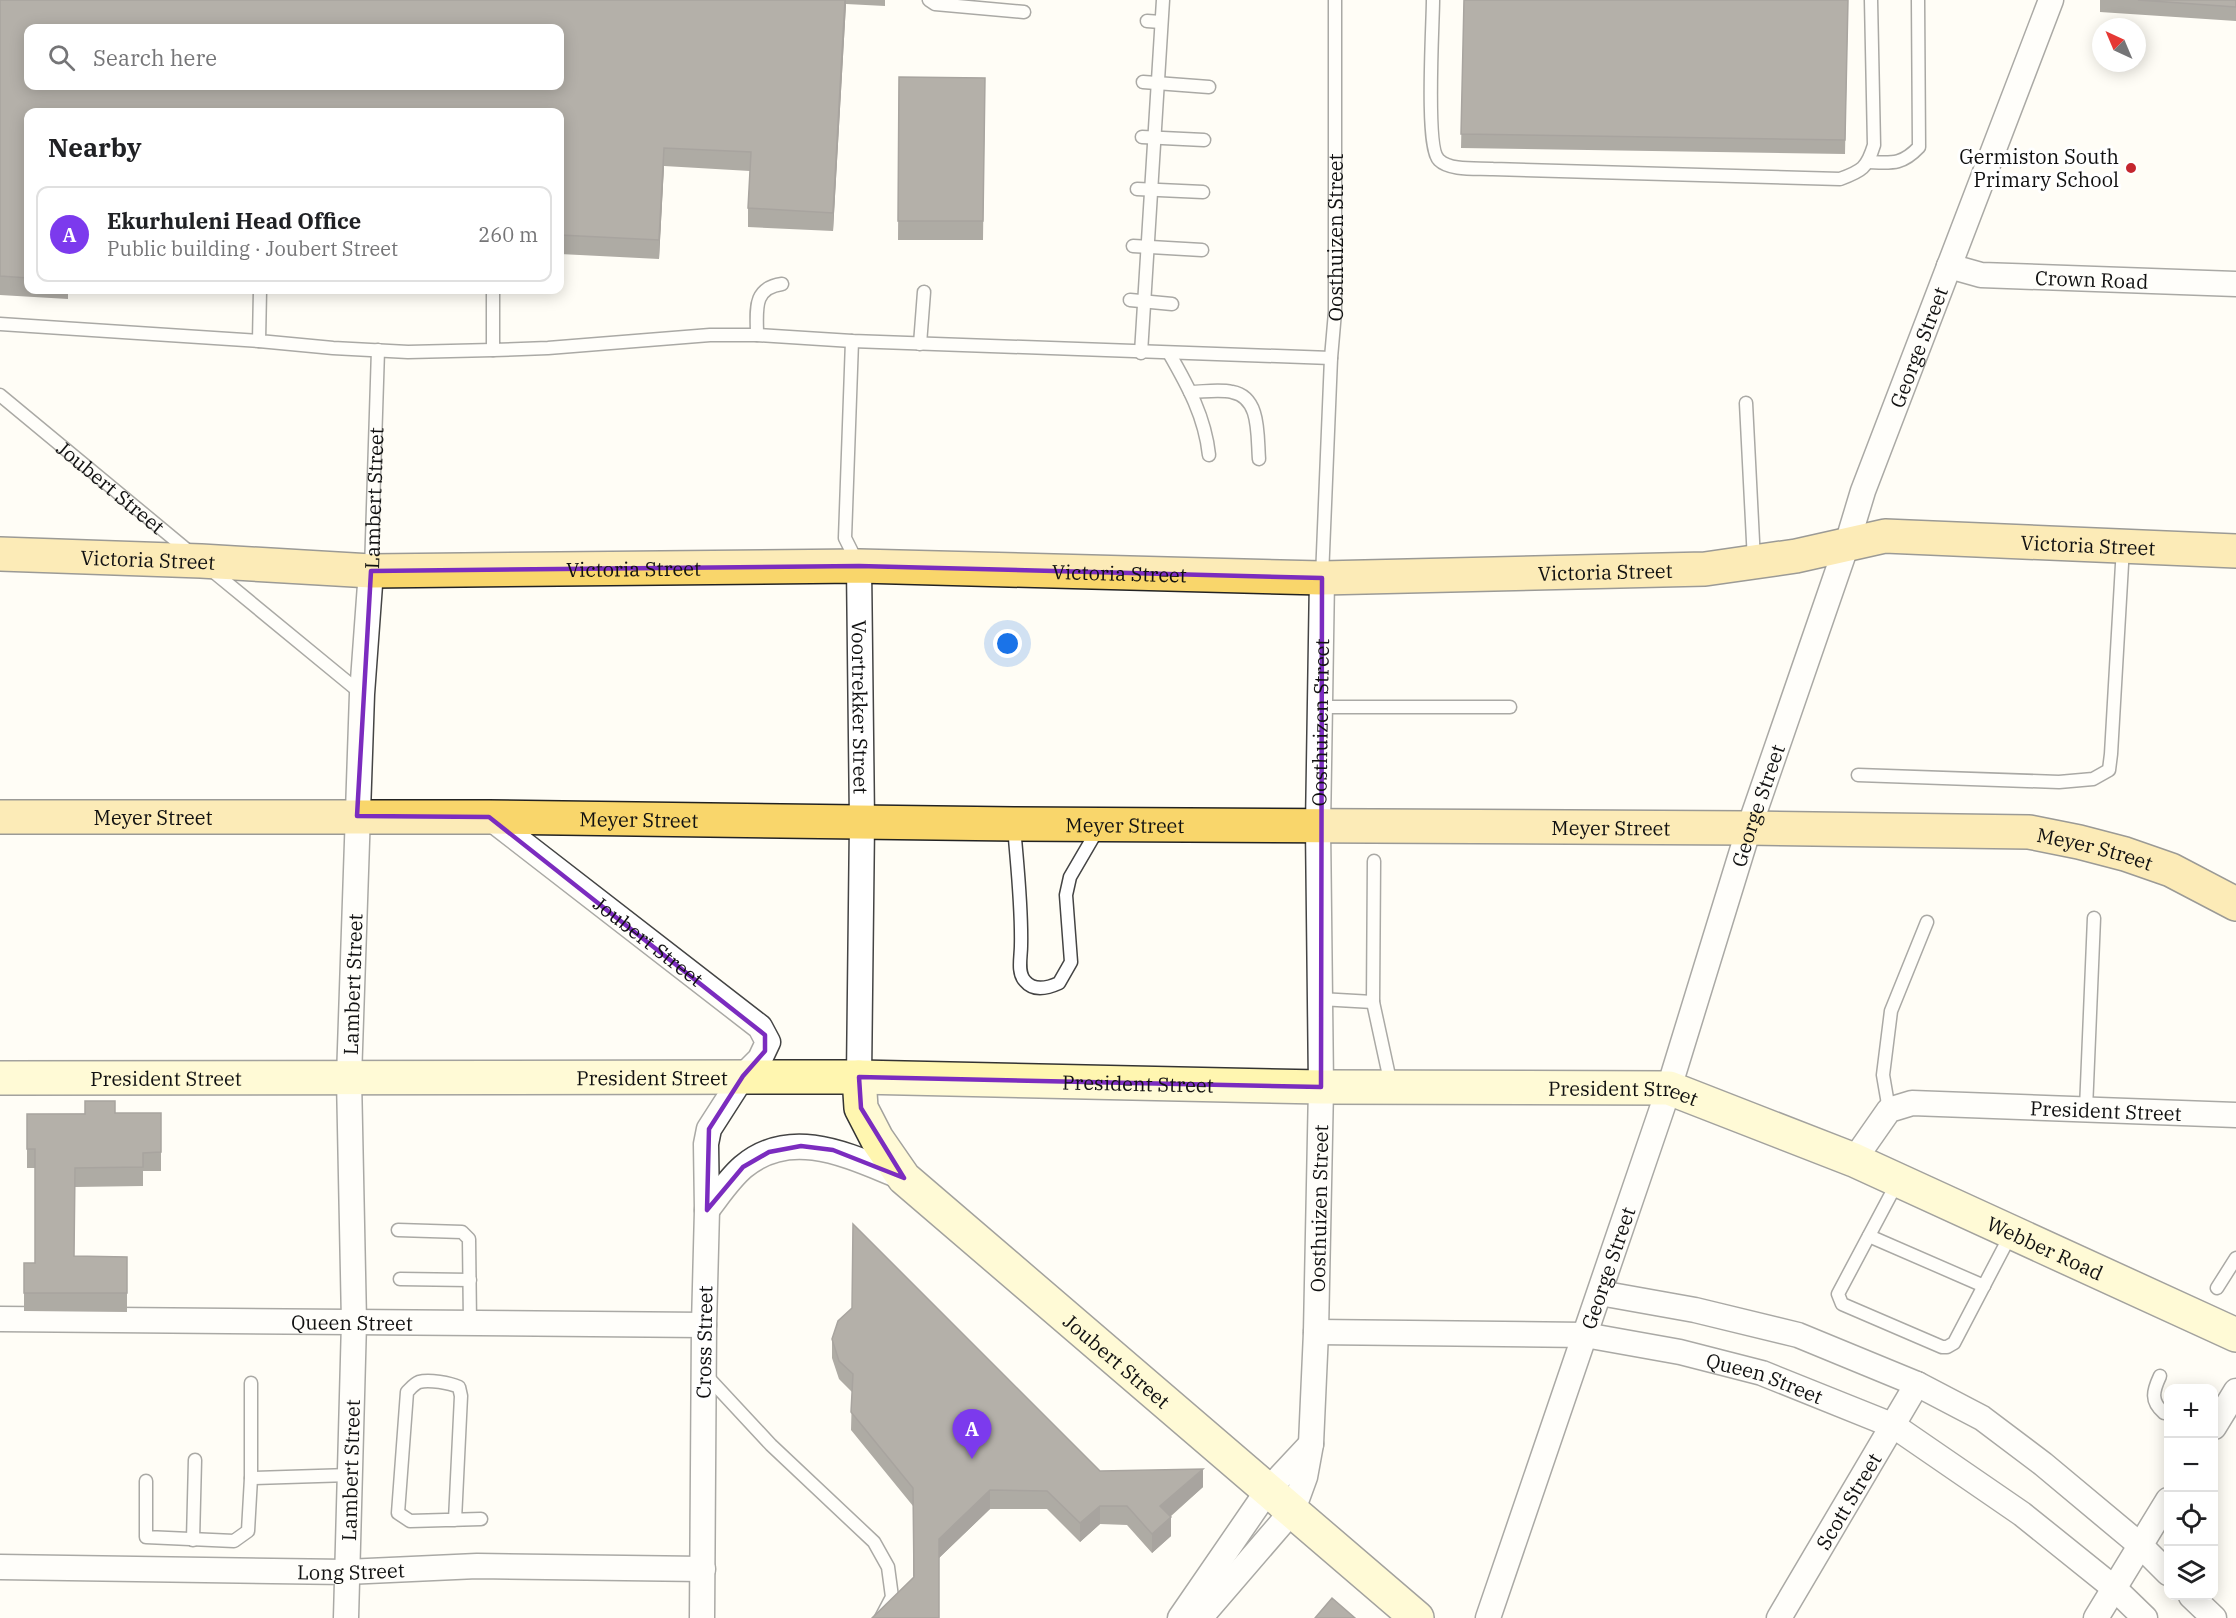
<!DOCTYPE html>
<meta charset="utf-8">
<style>
:root{--surface:#fff;--page:#f2f2f2;--text:#202124;--muted:#757577;--line:#e0e0e0;--accent:#7c3aed}
body{margin:0;font-family:"IBM Plex Serif",serif;background:var(--page);color:var(--text)}
.controls{position:absolute;right:18px;bottom:18px;display:grid;overflow:hidden;border-radius:12px;box-shadow:0 3px 15px #0003}
.controls button{width:54px;height:54px;display:grid;place-items:center;padding:0;border:0;border-bottom:2px solid var(--line);background:var(--surface);color:var(--text);font:30px sans-serif}
.compass{position:absolute;left:2092px;top:18px;width:54px;height:54px;border-radius:50%;background:var(--surface);box-shadow:0 3px 15px #0003;rotate:316deg}
.you{position:absolute;left:1008px;top:644px;width:21px;height:21px;margin:-15px;border:4px solid #fff;border-radius:50%;background:#1a73e8;box-shadow:0 0 0 9px #1a73e833}
.badge{display:grid;place-items:center;width:39px;height:39px;border-radius:50%;background:var(--accent);color:#fff;font-size:20px;font-weight:700}
.pin{position:absolute;translate:-50% -50px;filter:drop-shadow(0 2px 3px #0008)}
.pin::after{content:'';position:absolute;top:32px;width:21px;height:18px;background:inherit;clip-path:polygon(0 0,100% 0,50% 100%)}
.list{margin:0;padding:0;list-style:none}
h2{display:flex;justify-content:space-between;align-items:center;height:78px;margin:0;padding:0 24px;font-size:26px}
h2 small{font-size:20px;font-weight:400;color:var(--muted)}
.list li{display:grid;grid-template-columns:39px 1fr auto;gap:18px;align-items:center;box-sizing:border-box;height:96px;margin:0 12px 12px;padding:0 12px;border:2px solid var(--line);border-radius:12px}
.list b{display:block;font-size:22px;white-space:nowrap}
.list p{margin:0;font-size:20px;white-space:nowrap;color:var(--muted)}
.list em{font-size:20px;font-style:normal;color:var(--muted)}
.icon{flex:none;width:33px;height:33px;fill:none;stroke:currentColor;stroke-width:2;stroke-linecap:round;stroke-linejoin:round}
.map{position:relative;flex:none;width:2236px;height:1618px;overflow:hidden}
.search{position:absolute;background:var(--surface);box-shadow:0 3px 15px #0003;left:24px;top:24px;width:540px;height:66px;display:flex;align-items:center;gap:15px;box-sizing:border-box;padding:0 21px;border-radius:12px;color:var(--muted);font-size:22px}
.panel{position:absolute;background:var(--surface);box-shadow:0 3px 15px #0003;left:24px;top:108px;width:540px;height:186px;border-radius:12px}
.map>svg:first-child{display:block}
</style>
<div class="map">
<svg width="2236" height="1618" viewBox="0 0 2236 1618">
<rect width="100%" height="100%" fill="#fffdf5"/>
<g fill="none" stroke-linecap="round" stroke-linejoin="round">
<defs>
<g id="lane">
<path d="M929,0L935,4L1024,12"/>
<path d="M1433,0C1433,25 1425,148 1439,160C1450,171 1477,168 1493,169L1840,179C1862,171 1867,168 1874,145L1871,0"/>
<path d="M1147,21L1161,22"/>
<path d="M1143,82L1209,87"/>
<path d="M1142,137L1204,140"/>
<path d="M1869,162C1892,163 1902,165 1919,147L1918,0"/>
<path d="M1137,189L1203,192"/>
<path d="M1133,246L1202,250"/>
<path d="M260,290L259,341L333,348L408,352L493,350"/>
<path d="M493,290V350L548,348L710,335H757L852,341L1331,358"/>
<path d="M1130,300L1172,304"/>
<path d="M0,324L259,341"/>
<path d="M757,335C757,311 752,288 782,284"/>
<path d="M852,341L845,538L857,562"/>
<path d="M920,344L924,292"/>
<path d="M1141,353L1163,0"/>
<path d="M1169,353C1188,386 1205,417 1209,455"/>
<path d="M1190,392C1203,392 1219,389 1232,392C1261,397 1257,436 1259,459"/>
<path id="s1" d="M0,395L192,554"/>
<path d="M1746,403L1754,561"/>
<path d="M210,569L362,694"/>
<path id="s2" d="M371,570L378,350"/>
<path id="s3" d="M1322,577L1331,358L1335,312V0"/>
<path d="M1320,707H1510"/>
<path d="M1858,775L2059,782L2093,779L2109,770L2111,754L2123,547"/>
<path d="M1014,826C1017,865 1022,906 1021,946C1021,957 1017,973 1025,981C1034,992 1048,988 1059,983L1071,962L1066,895L1070,877L1098,829"/>
<path d="M1374,861L1373,1002L1391,1085"/>
<path d="M1320,999L1373,1002"/>
<path d="M2086,1109L2094,918"/>
<path d="M1889,1110L1883,1075L1891,1011L1927,922"/>
<path d="M1898,1181L1838,1294L1842,1304L1942,1347H1947L1954,1343L2011,1234"/>
<path d="M398,1230L462,1232L469,1239L470,1323"/>
<path d="M1869,1236L1984,1286"/>
<path d="M400,1279L470,1280"/>
<path d="M2217,1288L2236,1258"/>
<path d="M704,1373L771,1445L874,1542L888,1567L892,1597L881,1618"/>
<path d="M2160,1376C2153,1391 2150,1401 2164,1413"/>
<path d="M251,1478L350,1475"/>
<path d="M146,1481V1537L234,1541L248,1531L251,1478V1383"/>
<path d="M455,1520L461,1396L459,1387C450,1383 429,1379 419,1382C414,1384 411,1388 407,1392L398,1513L410,1521L481,1519"/>
<path d="M193,1540L195,1460"/>
</g>
<g id="street">
<path id="s4" d="M1949,266L1981,275L2236,284"/>
<path id="s5" d="M859,566L862,822L859,1077"/>
<path id="s6" d="M489,817L760,1027L768,1042L760,1059L743,1076L709,1129L706,1144L707,1210L704,1325L702,1618"/>
<path id="s7" d="M1854,1160L1889,1110L1912,1103L2236,1115"/>
<path d="M707,1210C718,1196 729,1179 743,1167C793,1125 853,1158 904,1178"/>
<path d="M1600,1293L1695,1310L1798,1335L1917,1384L1982,1418L2043,1464L2140,1545L2168,1573"/>
<path id="s8" d="M0,1319L704,1325"/>
<path id="s9" d="M1316,1332L1585,1335L1680,1352L1762,1373L1894,1426L2022,1514L2114,1588L2145,1618"/>
<path d="M2214,1427L2236,1391"/>
<path id="s10" d="M0,1567L346,1572L477,1566L703,1569"/>
<path d="M2191,1596L2214,1618"/>
<path id="s11" d="M346,1618L354,1322L349,1078L362,694L371,571"/>
<path d="M1180,1618L1268,1490L1311,1444"/>
<path id="s12" d="M1200,1618L1293,1510L1305,1477L1311,1444L1316,1332L1321,1087L1318,827L1322,578"/>
<path id="s13" d="M1488,1618L1669,1088L1749,828L1847,544L1863,491L2051,0"/>
<path id="s14" d="M1779,1618L1917,1384"/>
<path d="M2096,1618L2168,1500"/>
</g>
<g id="secondary">
<path id="s15" d="M859,1077L861,1108L877,1139L904,1178L1417,1618"/>
<path id="s16" d="M0,1078L859,1077L1321,1087L1669,1088L1854,1160L2236,1335"/>
</g>
<g id="primary">
<path id="s17" d="M0,554L201,561L371,571L859,566L1322,578L1705,569L1796,556L1885,536L2236,551"/>
<path id="s18" d="M0,817H489L1014,824L1749,828L2029,832L2079,842L2125,854L2171,870L2236,904"/>
</g>
</defs>
<use href="#lane" stroke="#444" stroke-width="15"/>
<use href="#street" stroke="#444" stroke-width="27"/>
<use href="#secondary" stroke="#333" stroke-width="36"/>
<use href="#primary" stroke="#222" stroke-width="36"/>
<use href="#lane" stroke="#fff" stroke-width="12"/>
<use href="#street" stroke="#fff" stroke-width="24"/>
<use href="#secondary" stroke="#fff6b0" stroke-width="33"/>
<use href="#primary" stroke="#f9d66b" stroke-width="33"/>
</g>
<path fill="#4d4742" d="M0,0H885V6L846,4L833,231L748,227V208L750,171L664,166L659,259L560,254V112H28V290H68V299L0,295Z
M1464,0H1848L1845,154L1461,148Z
M2100,0H2236V21L2100,12Z
M899,77L985,78L983,240H898Z
M161,1113V1171H143V1186L75,1187L74,1256L127,1257V1312L24,1311V1263H35V1168H27V1114Z
M832,1339L1100,1471L1203,1487L1170,1517L1171,1536L1152,1553L1127,1525L1100,1524L1080,1542L1047,1509H990L939,1558L913,1577V1506L851,1430L852,1392L839,1379L832,1358Z"/>
<path fill="#3f3936" d="M845,0H846V4L833,231V213Z
M664,148V166L659,259V240Z
M1203,1469V1487L1160,1525V1506Z
M990,1490V1509L939,1558V1539Z
M1100,1506V1524L1080,1542V1523Z
M1171,1517V1536L1152,1553V1534Z"/>
<path fill="#5a524d" stroke="#3f3936" stroke-width="1.5" fill-rule="evenodd" d="M0,0H845L833,213L748,208L751,152L664,148L659,240L560,235V112H28V278L0,276ZM28,28H560V86H28Z
M1464,0H1848L1845,140L1461,134Z
M2138,0H2236V7Z
M899,77L985,78L983,221H898Z
M85,1101H115V1113H161V1152L143,1153V1167L75,1168L74,1256L127,1257V1293H24V1263H35V1149H27V1114H85Z
M853,1224L1100,1471L1203,1469L1160,1506L1171,1517L1152,1534L1127,1506H1100L1080,1523L1047,1491L990,1490L939,1539V1618H872L914,1577L913,1488L851,1412L853,1374L839,1361L832,1339L838,1321L852,1308Z
M1332,1598L1355,1618H1315Z"/>
<path d="M0 0H2236V1618H0ZM859,566L1322,578L1321,1087L859,1077L861,1108L904,1178L833,1150L801,1146L769,1152L743,1167L707,1210L709,1129L743,1076L765,1051V1035L489,817L357,816L371,571Z" fill="#fffdf5" fill-opacity=".55" fill-rule="evenodd"/>
<path fill="none" stroke="#7b2cbf" stroke-width="4.5" stroke-linejoin="round" d="M859,566L1322,578L1321,1087L859,1077L861,1108L904,1178L833,1150L801,1146L769,1152L743,1167L707,1210L709,1129L743,1076L765,1051V1035L489,817L357,816L371,571Z"/>
<circle fill="#c4262e" stroke="#fff" stroke-width="2" cx="2131" cy="168" r="6"/>
<g text-anchor="middle" dominant-baseline="central" stroke-width="6" stroke-linejoin="round" paint-order="stroke">
<g font-size="20" fill="#111" stroke="#fff" text-anchor="end">
<text x="2119" y="156">Germiston South<tspan x="2119" dy="23">Primary School</tspan></text>
</g>
<g font-size="20" fill="#111" stroke="#fff">
<text stroke="none"><textPath href="#s3" startOffset="340">Oosthuizen Street</textPath></text>
<text stroke="none"><textPath href="#s4" startOffset="144">Crown Road</textPath></text>
<text stroke="none"><textPath href="#s13" startOffset="1342">George Street</textPath></text>
<text stroke="none"><textPath href="#s1" startOffset="144">Joubert Street</textPath></text>
<text stroke="none"><textPath href="#s2" startOffset="72">Lambert Street</textPath></text>
<text stroke="none"><textPath href="#s17" startOffset="2092">Victoria Street</textPath></text>
<text stroke="none"><textPath href="#s17" startOffset="148">Victoria Street</textPath></text>
<text stroke="none"><textPath href="#s17" startOffset="634">Victoria Street</textPath></text>
<text stroke="none"><textPath href="#s17" startOffset="1606">Victoria Street</textPath></text>
<text stroke="none"><textPath href="#s17" startOffset="1120">Victoria Street</textPath></text>
<text stroke="none"><textPath href="#s5" startOffset="141">Voortrekker Street</textPath></text>
<text stroke="none"><textPath href="#s12" startOffset="933">Oosthuizen Street</textPath></text>
<text stroke="none"><textPath href="#s13" startOffset="856">George Street</textPath></text>
<text stroke="none"><textPath href="#s18" startOffset="153">Meyer Street</textPath></text>
<text stroke="none"><textPath href="#s18" startOffset="639">Meyer Street</textPath></text>
<text stroke="none"><textPath href="#s18" startOffset="1125">Meyer Street</textPath></text>
<text stroke="none"><textPath href="#s18" startOffset="1611">Meyer Street</textPath></text>
<text stroke="none"><textPath href="#s18" startOffset="2097">Meyer Street</textPath></text>
<text stroke="none"><textPath href="#s6" startOffset="202">Joubert Street</textPath></text>
<text stroke="none"><textPath href="#s11" startOffset="634">Lambert Street</textPath></text>
<text stroke="none"><textPath href="#s16" startOffset="652">President Street</textPath></text>
<text stroke="none"><textPath href="#s16" startOffset="166">President Street</textPath></text>
<text stroke="none"><textPath href="#s16" startOffset="1138">President Street</textPath></text>
<text stroke="none"><textPath href="#s16" startOffset="1624">President Street</textPath></text>
<text stroke="none"><textPath href="#s7" startOffset="279">President Street</textPath></text>
<text stroke="none"><textPath href="#s12" startOffset="447">Oosthuizen Street</textPath></text>
<text stroke="none"><textPath href="#s16" startOffset="2078">Webber Road</textPath></text>
<text stroke="none"><textPath href="#s13" startOffset="370">George Street</textPath></text>
<text stroke="none"><textPath href="#s8" startOffset="352">Queen Street</textPath></text>
<text transform="translate(704 1342) rotate(-89)">Cross Street</text>
<text stroke="none"><textPath href="#s15" startOffset="394">Joubert Street</textPath></text>
<text stroke="none"><textPath href="#s9" startOffset="454">Queen Street</textPath></text>
<text stroke="none"><textPath href="#s11" startOffset="148">Lambert Street</textPath></text>
<text stroke="none"><textPath href="#s14" startOffset="136">Scott Street</textPath></text>
<text stroke="none"><textPath href="#s10" startOffset="351">Long Street</textPath></text>
</g>
</g>
</svg>
<div class="controls">
<button>+</button>
<button>−</button>
<button><svg class="icon" aria-label="locate" viewBox="0 0 24 24"><circle cx="12" cy="12" r="6"/><path d="M12 2v4M12 18v4M2 12h4M18 12h4"/></svg></button>
<button><svg class="icon" aria-label="layers" viewBox="0 0 24 24"><path d="M12 4l9 5-9 5-9-5zM3 14l9 5 9-5"/></svg></button>
</div>
<svg class="compass" viewBox="-18 -18 36 36"><path d="M0-13l5 13h-10z" fill="#e53935"/><path d="M0 13l5-13h-10z" fill="#757577"/></svg>
<div class="you"></div>
<div class="pin badge" style="left:972px;top:1459px">A</div>
<div class="search"><svg class="icon" aria-label="search" viewBox="0 0 24 24"><circle cx="10" cy="10" r="6"/><path d="M15 15l6 6"/></svg>Search here</div>
<section class="panel">
<h2>Nearby<small></small></h2>
<ul class="list">
<li><span class="badge">A</span><div><b>Ekurhuleni Head Office</b><p>Public building · Joubert Street</p></div><em>260 m</em></li>
</ul>
</section>
</div>
